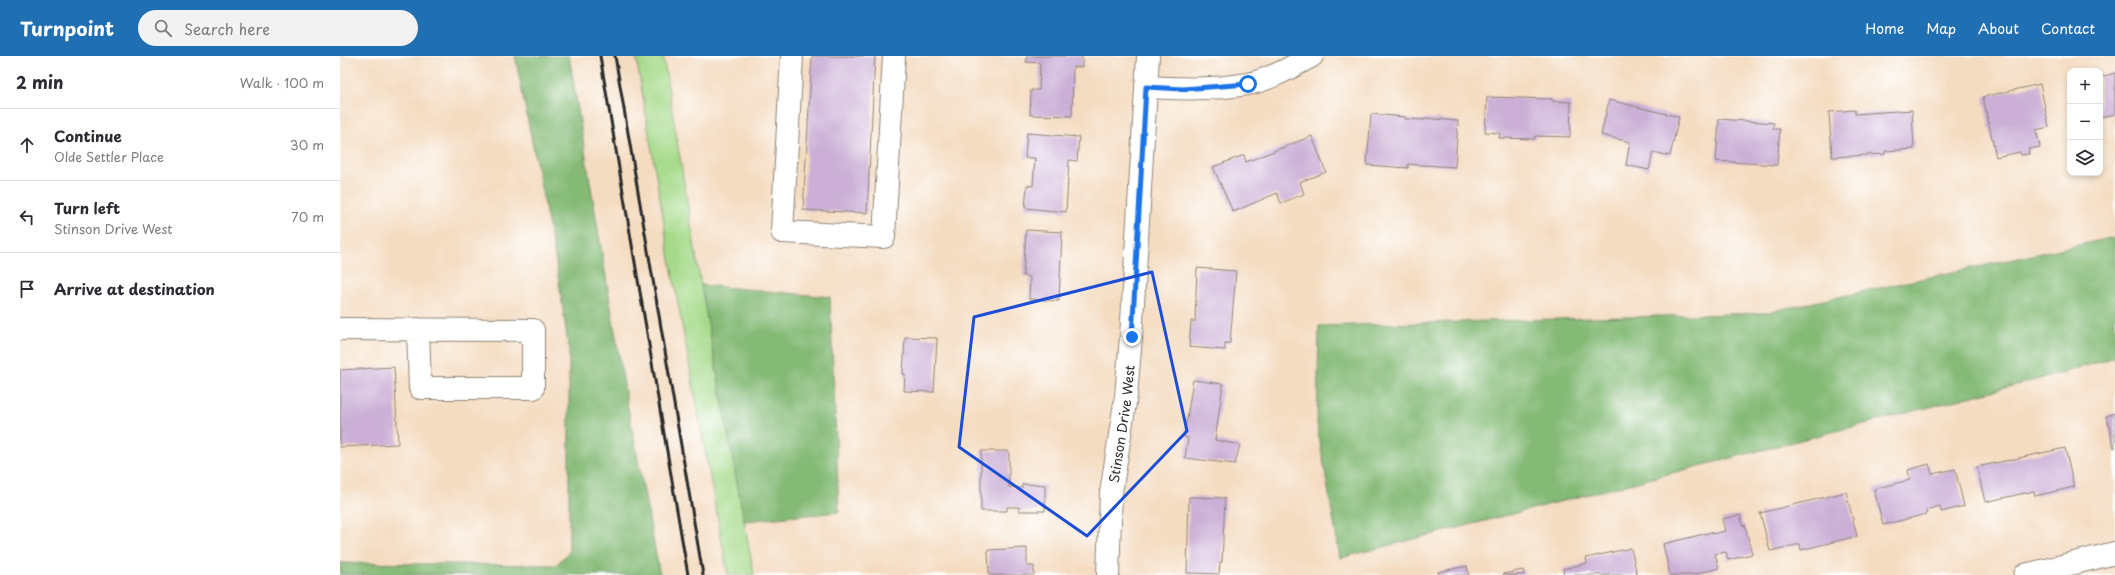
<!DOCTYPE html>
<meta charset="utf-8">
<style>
:root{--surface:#fff;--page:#f2f2f3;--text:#2b2b33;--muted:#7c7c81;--line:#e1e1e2;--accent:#1f6fb2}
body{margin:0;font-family:"Playpen Sans",sans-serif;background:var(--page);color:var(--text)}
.controls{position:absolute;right:12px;top:12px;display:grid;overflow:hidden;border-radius:8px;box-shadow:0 2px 6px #0003}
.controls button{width:36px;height:36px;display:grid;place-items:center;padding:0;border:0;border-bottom:1px solid var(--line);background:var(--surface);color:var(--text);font:20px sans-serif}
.stop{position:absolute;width:12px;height:12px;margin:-9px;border:3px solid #1a73e8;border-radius:50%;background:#fff}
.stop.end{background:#1a73e8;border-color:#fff;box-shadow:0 1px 4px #0008}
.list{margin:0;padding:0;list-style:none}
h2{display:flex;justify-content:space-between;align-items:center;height:52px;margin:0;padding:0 16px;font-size:17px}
h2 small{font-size:13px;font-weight:400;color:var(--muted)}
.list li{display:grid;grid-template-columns:26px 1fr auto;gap:12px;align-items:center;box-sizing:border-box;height:72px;padding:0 16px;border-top:1px solid var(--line)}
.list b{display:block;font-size:15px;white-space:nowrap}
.list p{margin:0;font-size:13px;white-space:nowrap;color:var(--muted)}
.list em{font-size:13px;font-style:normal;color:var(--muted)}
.icon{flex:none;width:22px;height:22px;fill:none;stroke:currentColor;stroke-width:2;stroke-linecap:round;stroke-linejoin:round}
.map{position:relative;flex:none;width:1775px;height:519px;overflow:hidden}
header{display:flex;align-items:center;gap:24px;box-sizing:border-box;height:56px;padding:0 20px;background:var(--accent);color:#fff}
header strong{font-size:19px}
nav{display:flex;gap:22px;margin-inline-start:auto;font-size:14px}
.search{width:280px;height:36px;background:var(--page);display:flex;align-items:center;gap:10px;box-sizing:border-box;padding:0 14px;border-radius:22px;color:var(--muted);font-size:15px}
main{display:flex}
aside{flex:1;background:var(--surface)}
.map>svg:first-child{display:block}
</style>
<header>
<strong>Turnpoint</strong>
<div class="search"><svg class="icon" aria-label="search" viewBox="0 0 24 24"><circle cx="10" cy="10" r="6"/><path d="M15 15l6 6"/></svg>Search here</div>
<nav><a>Home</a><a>Map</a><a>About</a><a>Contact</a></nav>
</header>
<main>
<aside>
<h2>2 min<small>Walk · 100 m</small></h2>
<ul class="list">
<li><svg class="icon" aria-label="ahead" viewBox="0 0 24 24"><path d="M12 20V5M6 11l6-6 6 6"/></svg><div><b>Continue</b><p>Olde Settler Place</p></div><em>30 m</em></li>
<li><svg class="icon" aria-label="left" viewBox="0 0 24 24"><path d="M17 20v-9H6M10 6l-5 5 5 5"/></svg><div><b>Turn left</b><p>Stinson Drive West</p></div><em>70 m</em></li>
<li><svg class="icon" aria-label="arrive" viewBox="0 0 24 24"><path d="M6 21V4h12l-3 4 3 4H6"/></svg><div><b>Arrive at destination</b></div></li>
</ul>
</aside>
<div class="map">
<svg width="1775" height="519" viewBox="0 0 1775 519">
<rect width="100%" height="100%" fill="#fff"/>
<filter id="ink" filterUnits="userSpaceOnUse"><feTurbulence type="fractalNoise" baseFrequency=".025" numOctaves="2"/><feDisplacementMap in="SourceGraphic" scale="8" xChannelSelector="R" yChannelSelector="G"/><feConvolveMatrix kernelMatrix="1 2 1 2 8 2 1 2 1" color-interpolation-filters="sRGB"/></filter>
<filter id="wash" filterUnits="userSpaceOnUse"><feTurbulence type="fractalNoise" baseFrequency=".012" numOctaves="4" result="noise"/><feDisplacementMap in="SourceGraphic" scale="16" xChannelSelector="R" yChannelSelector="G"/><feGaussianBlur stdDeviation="0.9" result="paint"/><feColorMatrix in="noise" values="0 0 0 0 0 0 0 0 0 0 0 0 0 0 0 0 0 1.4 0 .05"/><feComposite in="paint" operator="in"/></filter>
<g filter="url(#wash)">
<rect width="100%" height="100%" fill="#f4dcc1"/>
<path fill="#a6da8a" stroke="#68825a" d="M296,0H323L361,229L414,519H388L331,209Z"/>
<path fill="#84ba76" stroke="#587250" d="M175,0H229L287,347L320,519H0V507L216,509L229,496V295L216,206Z
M1775,181V301L1719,318L1000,502L977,369L979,270L1424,257Z
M361,229L490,241L499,456L404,465Z"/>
<g id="blocks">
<path fill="#cbafd6" d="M472,0H535L527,157L463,154Z
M687,0H742V11H733L732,60L690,59L691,34H699L700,7L686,6Z
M1775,17V58L1760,61V21Z
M1700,28L1709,71L1696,74L1700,91L1688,93L1689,98L1681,99L1680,96L1656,101L1643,41Z
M1147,41L1212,43V45L1231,46L1230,81L1195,80V83L1159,82L1160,77L1145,76Z
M1269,44L1339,61L1330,100L1313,96L1309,114L1286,109L1290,86L1261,79Z
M1515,54V58L1572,54L1574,93L1545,95V98L1492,101L1489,56Z
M1031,58L1066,61L1065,63L1085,64V62L1118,65L1115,111L1068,108V112L1027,109Z
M1379,63L1434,67L1433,73H1440L1437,109L1376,105Z
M687,77L739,81L737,105L729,104L726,156L685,152L687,129L693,130L695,102H685Z
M972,80L986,116L960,126L964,138L941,147L937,137L893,156L873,111L904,99L906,106Z
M686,174L722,176L719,245L689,243L690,221L683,220Z
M857,212L896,215L890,287H885V294L849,291L851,265H855Z
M565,281L597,282L594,336L564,335L565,318H563Z
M54,311L58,388L0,391V314Z
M853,324L883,328L875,384L900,389L895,408L845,402L848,382L844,381Z
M1775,357V392H1774L1766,360Z
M1725,392L1734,431L1695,440L1694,435L1645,446L1637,411Z
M641,395H669V431L682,432V428L705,429V455H679V451H667V455H641Z
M1589,408L1592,418L1615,413L1624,450L1601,456L1600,450L1586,454L1587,458L1543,469L1534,433L1570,424L1568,414Z
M1506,436L1517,480L1461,494L1460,488L1430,495L1420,457Z
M849,441L885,442L882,506H880L879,518L847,517Z
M1400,459L1403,470L1405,469L1412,498L1388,504L1386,496L1375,498L1379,512L1352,519H1330L1323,488L1372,476V478L1385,475L1382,463Z
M687,492V510H694V519H649L648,494Z
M1291,492L1297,519H1224L1223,513L1247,507L1246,502Z
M1127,510L1129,519H1099L1098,516Z
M1183,514L1184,519H1163V518Z"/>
</g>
</g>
<g filter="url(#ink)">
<use href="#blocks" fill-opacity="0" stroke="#908476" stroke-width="1"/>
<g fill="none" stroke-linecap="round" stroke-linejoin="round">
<defs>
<g id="minor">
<path d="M452,0L442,176L544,181L554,0"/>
<path d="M806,31C839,33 875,34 907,28C930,24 951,11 972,0"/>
<path d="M0,273L193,274V332H80L78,273"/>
<path id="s1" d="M768,519L771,437L786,340L791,281L808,0"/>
<path d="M1685,519L1775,497"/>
</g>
</defs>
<use href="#minor" stroke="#908476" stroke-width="24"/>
<use href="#minor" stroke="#fff" stroke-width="22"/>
<path stroke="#2b2b2b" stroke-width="3" d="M260,0L348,519
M275,0L363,519"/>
</g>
</g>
<g fill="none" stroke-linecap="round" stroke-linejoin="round" filter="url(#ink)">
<path stroke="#1a73e8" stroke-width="5" d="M792,281L806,31L843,33L908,28"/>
</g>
<path fill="none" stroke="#1d4ed8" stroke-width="3" stroke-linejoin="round" d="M812,216L847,375L747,480L619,391L634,261Z"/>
<g text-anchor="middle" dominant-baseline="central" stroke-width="3" stroke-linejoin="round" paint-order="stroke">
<g font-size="13" fill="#2b2b2b" stroke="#fff">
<text stroke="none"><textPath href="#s1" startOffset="152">Stinson Drive West</textPath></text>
</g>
</g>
</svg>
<div class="controls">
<button>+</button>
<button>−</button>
<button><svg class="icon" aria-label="layers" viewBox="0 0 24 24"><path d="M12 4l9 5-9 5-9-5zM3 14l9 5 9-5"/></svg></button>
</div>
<div class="stop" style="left:908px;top:28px"></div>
<div class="stop end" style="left:792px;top:281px"></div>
</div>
</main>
